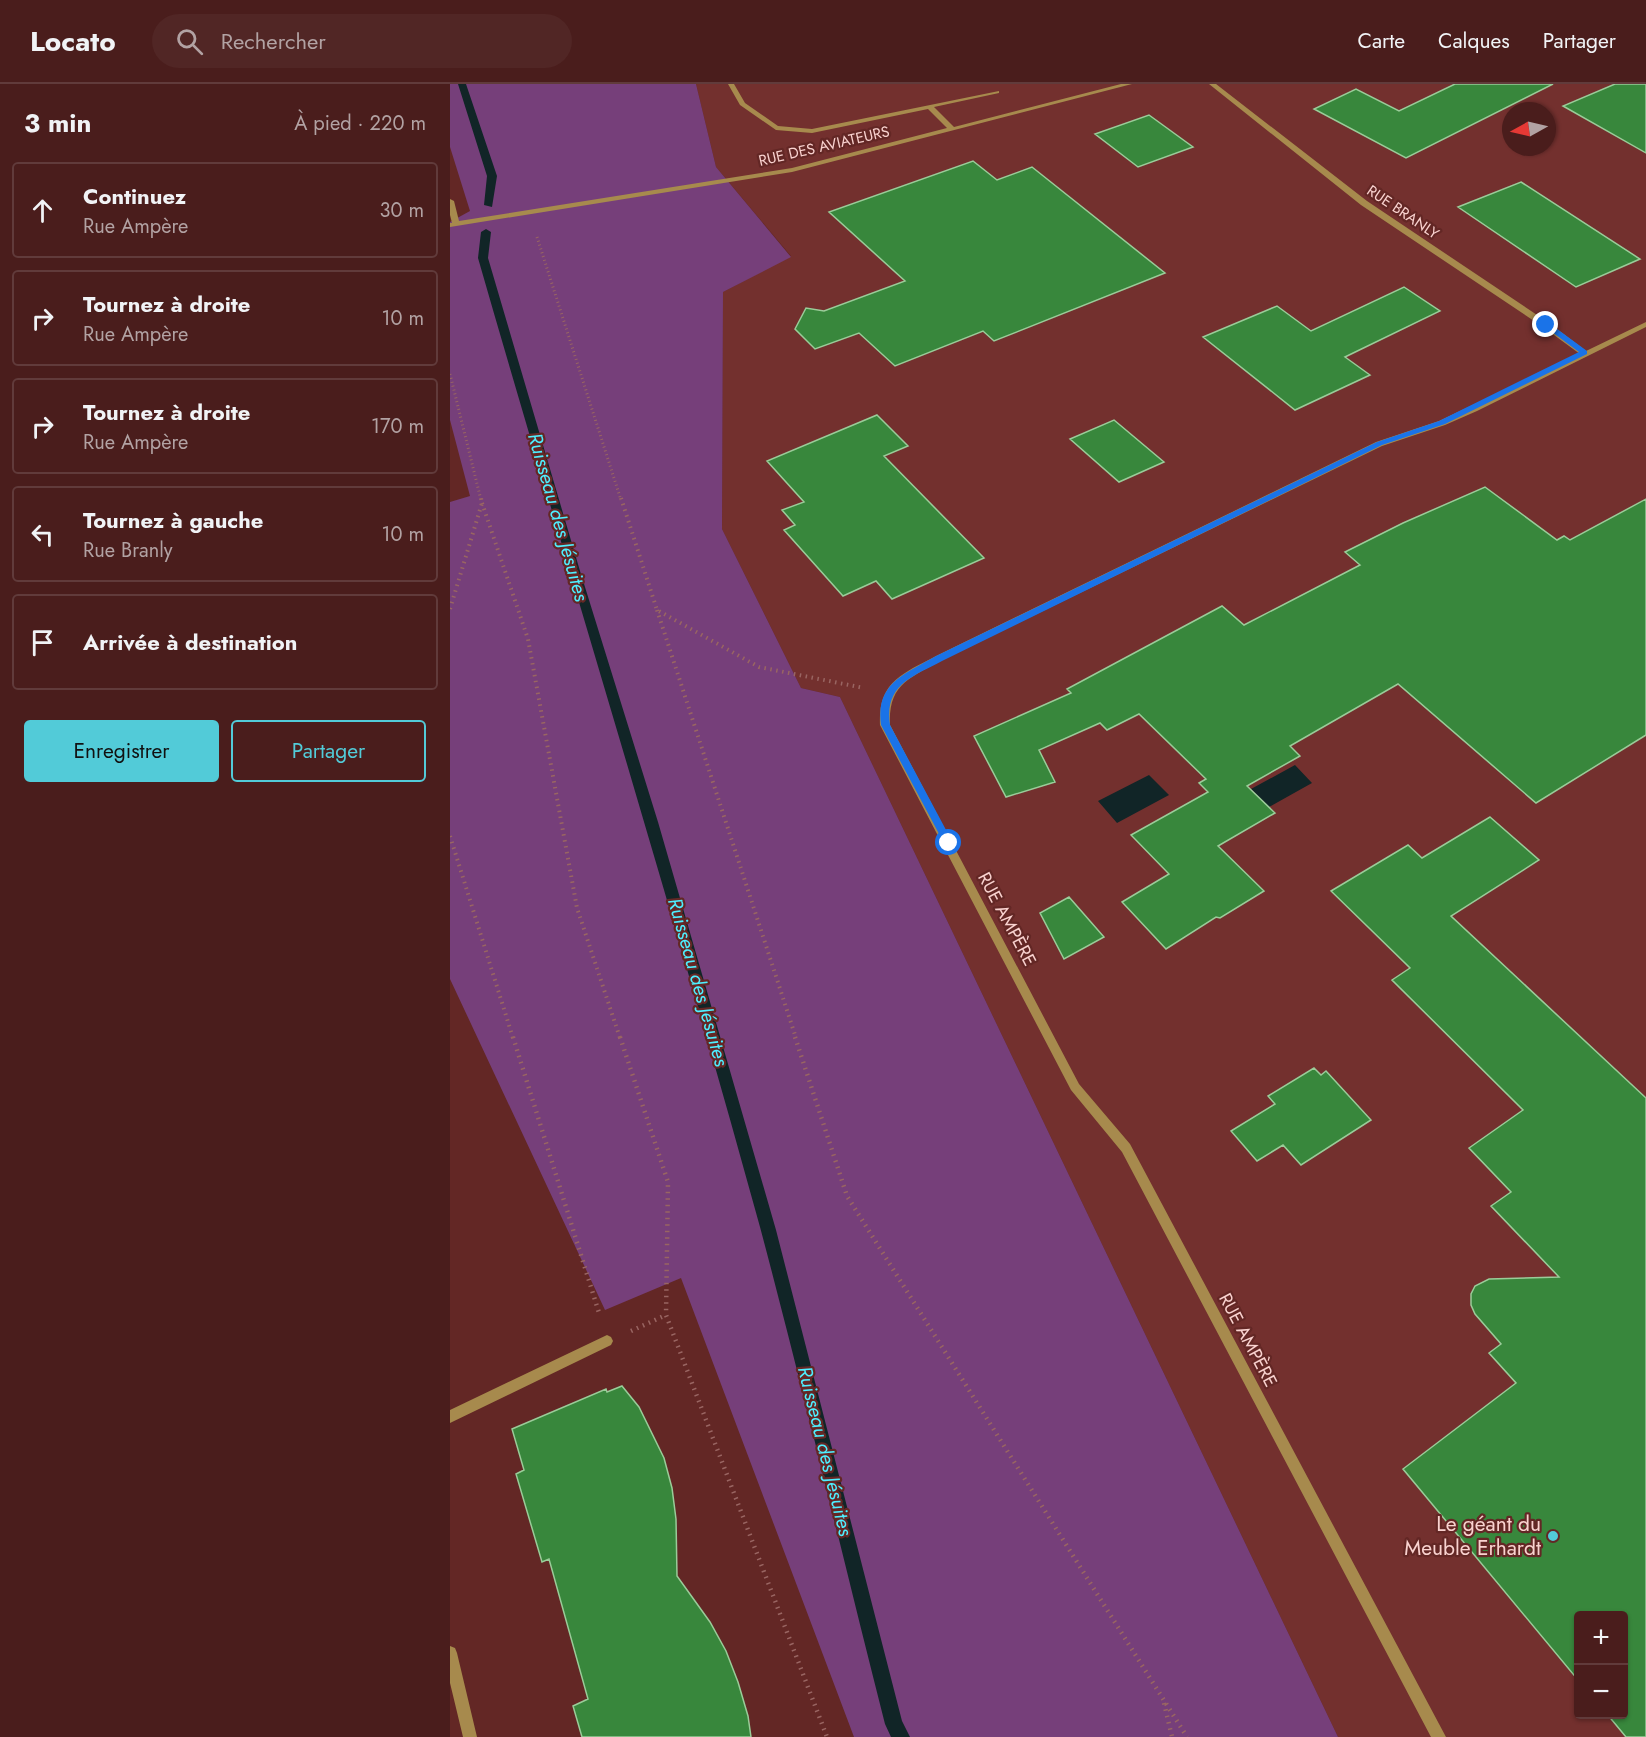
<!DOCTYPE html>
<html lang="fr">
<meta charset="utf-8">
<style>
:root{--surface:#4a1d1c;--page:#512625;--text:#f1f3f6;--muted:#b2a2a3;--line:#613b3b;--accent:#52cbd8}
body{margin:0;font-family:Jost,sans-serif;background:var(--page);color:var(--text)}
.controls{position:absolute;right:18px;bottom:18px;display:grid;overflow:hidden;border-radius:6px;box-shadow:0 2px 4px #0004}
.controls button{width:54px;height:54px;display:grid;place-items:center;padding:0;border:0;border-bottom:2px solid var(--line);background:var(--surface);color:var(--text);font:30px sans-serif}
.compass{position:absolute;left:1052px;top:18px;width:54px;height:54px;border-radius:50%;background:var(--surface);box-shadow:0 2px 4px #0004;rotate:262deg}
.stop{position:absolute;width:18px;height:18px;margin:-14px;border:4px solid #1a73e8;border-radius:50%;background:#fff}
.stop.end{background:#1a73e8;border-color:#fff;box-shadow:0 2px 6px #0008}
.list{margin:0;padding:0;list-style:none}
h2{display:flex;justify-content:space-between;align-items:center;height:78px;margin:0;padding:0 24px;font-size:26px}
h2 small{font-size:20px;font-weight:400;color:var(--muted)}
.list li{display:grid;grid-template-columns:39px 1fr auto;gap:18px;align-items:center;box-sizing:border-box;height:96px;margin:0 12px 12px;padding:0 12px;border:2px solid var(--line);border-radius:6px}
.list b{display:block;font-size:22px;white-space:nowrap}
.list p{margin:0;font-size:20px;white-space:nowrap;color:var(--muted)}
.list em{font-size:20px;font-style:normal;color:var(--muted)}
.actions{display:flex;gap:12px;padding:18px 24px}
.actions a{flex:1;padding:14px 0;border:2px solid var(--accent);border-radius:6px;text-align:center;font-size:21px;color:var(--accent)}
.actions .main{background:var(--accent);color:#111}
.icon{flex:none;width:33px;height:33px;fill:none;stroke:currentColor;stroke-width:2;stroke-linecap:round;stroke-linejoin:round}
.map{position:relative;flex:none;width:1196px;height:1653px;overflow:hidden}
header{display:flex;align-items:center;gap:36px;box-sizing:border-box;height:84px;padding:0 30px;background:var(--surface);border-bottom:2px solid var(--line)}
header strong{font-size:28px}
nav{display:flex;gap:33px;margin-inline-start:auto;font-size:21px}
.search{width:420px;height:54px;background:var(--page);display:flex;align-items:center;gap:15px;box-sizing:border-box;padding:0 21px;border-radius:33px;color:var(--muted);font-size:22px}
main{display:flex}
aside{flex:1;background:var(--surface)}
.map>svg:first-child{display:block}
</style>
<header>
<strong>Locato</strong>
<div class="search"><svg class="icon" aria-label="search" viewBox="0 0 24 24"><circle cx="10" cy="10" r="6"/><path d="M15 15l6 6"/></svg>Rechercher</div>
<nav><a>Carte</a><a>Calques</a><a>Partager</a></nav>
</header>
<main>
<aside>
<h2>3 min<small>À pied · 220 m</small></h2>
<ul class="list">
<li><svg class="icon" aria-label="ahead" viewBox="0 0 24 24"><path d="M12 20V5M6 11l6-6 6 6"/></svg><div><b>Continuez</b><p>Rue Ampère</p></div><em>30 m</em></li>
<li><svg class="icon" aria-label="right" viewBox="0 0 24 24"><path d="M7 20v-9h11M14 6l5 5-5 5"/></svg><div><b>Tournez à droite</b><p>Rue Ampère</p></div><em>10 m</em></li>
<li><svg class="icon" aria-label="right" viewBox="0 0 24 24"><path d="M7 20v-9h11M14 6l5 5-5 5"/></svg><div><b>Tournez à droite</b><p>Rue Ampère</p></div><em>170 m</em></li>
<li><svg class="icon" aria-label="left" viewBox="0 0 24 24"><path d="M17 20v-9H6M10 6l-5 5 5 5"/></svg><div><b>Tournez à gauche</b><p>Rue Branly</p></div><em>10 m</em></li>
<li><svg class="icon" aria-label="arrive" viewBox="0 0 24 24"><path d="M6 21V4h12l-3 4 3 4H6"/></svg><div><b>Arrivée à destination</b></div></li>
</ul>
<div class="actions"><a class="main">Enregistrer</a><a>Partager</a></div>
</aside>
<div class="map">
<svg width="1196" height="1653" viewBox="0 0 1196 1653">
<rect width="100%" height="100%" fill="#632725"/>
<path fill="#73302e" fill-rule="evenodd" d="M246,0H1196V1653H888L390,613L351,604L272,445L273,208L341,172L266,83ZM1061,27H1097V63H1061ZM1128,1532H1174V1630H1128Z"/>
<path fill="#763f7a" d="M0,0H246L266,83L341,173L273,208L272,445L351,604L390,613L888,1653H404L231,1194L155,1226L0,895V418L20,412L0,336V138L20,127L0,63Z"/>
<path fill="#112527" d="M845,681L862,699L819,723L801,705Z
M699,691L719,711L667,739L648,717Z"/>
<g fill="none" stroke-linecap="round" stroke-linejoin="round">
<path fill="#112527" fill-rule="evenodd" d="M8,0H16L47,92L42,123L34,121L37,92Z
M36,145L41,148L38,174L130,487L208,738L326,1146L452,1637L460,1653H441L435,1640C393,1475 354,1308 310,1143C221,819 121,497 28,174L31,148Z"/>
</g>
<path fill="#38873c" stroke="#9acc99" stroke-width="1.5" d="M1005,0H1103L956,74L864,25L906,5L949,27Z
M1165,0H1196V69L1113,22Z
M699,31L743,63L688,83L645,50Z
M523,77L547,96L582,83L715,189L544,257L533,247L445,282L409,249L365,265L345,245L356,224L374,227L455,197L379,128Z
M1071,98L1190,175L1126,203L1008,123Z
M954,203L990,227L895,273L920,291L845,326L753,253L827,222L861,247Z
M427,331L458,362L434,372L534,474L442,515L426,497L393,512L334,446L345,441L332,426L354,418L317,377Z
M664,336L714,378L669,398L620,355Z
M1035,403L1107,456L1114,452L1120,456L1196,415V651L1086,719L948,600L840,662L850,672L797,702L825,729L768,762L814,807L770,834L766,833L716,865L672,818L719,790L681,751L758,708L749,699L756,695L689,630L657,646L650,639L589,666L605,698L556,713L524,652L621,609L617,605L772,522L794,541L910,481L895,468L953,439Z
M1040,733L1089,776L1001,832L1196,1014V1653H1176L1157,1630H1173V1532H1128V1596L953,1385L1066,1299L1039,1269L1051,1260L1025,1230L1021,1221V1210L1025,1202L1039,1195L1109,1193L1041,1122L1061,1108L1019,1064L1073,1026L942,896L960,884L881,807L958,761L972,774Z
M619,813L654,853L614,875L590,829Z
M864,984L871,991L876,987L921,1036L851,1081L833,1061L807,1077L781,1047L825,1020L818,1012Z
M172,1302L189,1323L214,1374L222,1404L226,1435L227,1492L260,1538L276,1567L288,1598L298,1632L301,1653H132L123,1622L138,1615L99,1475L92,1478L66,1390L74,1386L62,1345L156,1305L157,1308Z"/>
<g fill="none" stroke-linecap="round" stroke-linejoin="round">
<path stroke="#996562" stroke-width="3" stroke-dasharray="1 3" stroke-linecap="butt" d="M87,153L171,416
M0,290L31,416"/>
<path stroke="#996562" stroke-width="4" stroke-dasharray="1.5 4.5" stroke-linecap="butt" d="M171,414L207,526L309,583L414,604
M32,419L78,555L127,824L170,954
M0,525L32,419L31,414
M207,526L346,954
M0,752L63,954"/>
<path stroke="#996562" stroke-width="4.5" stroke-dasharray="1.5 5" stroke-linecap="butt" d="M63,953L150,1232
M170,953L218,1098L216,1231
M345,953L397,1112L737,1653
M181,1247L216,1231L377,1653
M714,1619L722,1653"/>
<path fill="#a78a4d" fill-rule="evenodd" d="M278,0H284L295,19L328,42L362,45L549,7V9L484,23L504,43L671,0H682L342,88L0,143V139H2L0,131V115L4,117L9,137L342,84L497,44L478,25L362,49L326,46L290,21Z
M759,0H766L917,117L1099,239L1136,267L1196,238V243L1027,327L995,341L932,362L492,576C460,594 438,600 440,641L629,1000L680,1060L996,1653H981L672,1068L621,1006L430,641C428,598 452,590 486,572L926,358L989,337L1130,270L1093,243L911,121Z
M157,1251L161,1253L163,1257L161,1261L0,1339V1326Z
M0,1562L5,1564L7,1569L27,1653H13L0,1599Z"/>
</g>
<path fill="#1a73e8" d="M1094,239H1099L1137,267V270L995,340L932,361L492,577C462,593 434,601 440,641L503,759L502,761H495L431,641C425,599 455,590 486,572L927,358L989,337L1129,268L1094,242Z"/>
<circle fill="#52cbd8" stroke="#632725" stroke-width="2" cx="1103" cy="1452" r="6"/>
<g text-anchor="middle" dominant-baseline="central" stroke-width="4.5" stroke-linejoin="round" paint-order="stroke">
<g font-size="15" fill="#f9d2cf" stroke="#632725">
<text transform="translate(374 62) rotate(-13)">RUE DES AVIATEURS</text>
<text transform="translate(953 128) rotate(34)">RUE BRANLY</text>
</g>
<g font-size="18" fill="#f9d2cf" stroke="#632725">
<text transform="translate(557 835) rotate(62)">RUE AMPÈRE</text>
<text transform="translate(798 1256) rotate(62)">RUE AMPÈRE</text>
</g>
<g font-size="20" font-style="italic" fill="#4eefff" stroke="#632725">
<text transform="translate(108 433) rotate(74)">Ruisseau des Jésuites</text>
<text transform="translate(248 898) rotate(74)">Ruisseau des Jésuites</text>
<text transform="translate(375 1367) rotate(76)">Ruisseau des Jésuites</text>
</g>
<g font-size="21" fill="#f9d2cf" stroke="#632725" text-anchor="end">
<text x="1091" y="1440">Le géant du<tspan x="1091" dy="24">Meuble Erhardt</tspan></text>
</g>
</g>
</svg>
<div class="controls">
<button>+</button>
<button>−</button>
</div>
<svg class="compass" viewBox="-18 -18 36 36"><path d="M0-13l5 13h-10z" fill="#e53935"/><path d="M0 13l5-13h-10z" fill="#b2a2a3"/></svg>
<div class="stop" style="left:499px;top:759px"></div>
<div class="stop end" style="left:1096px;top:241px"></div>
</div>
</main>
